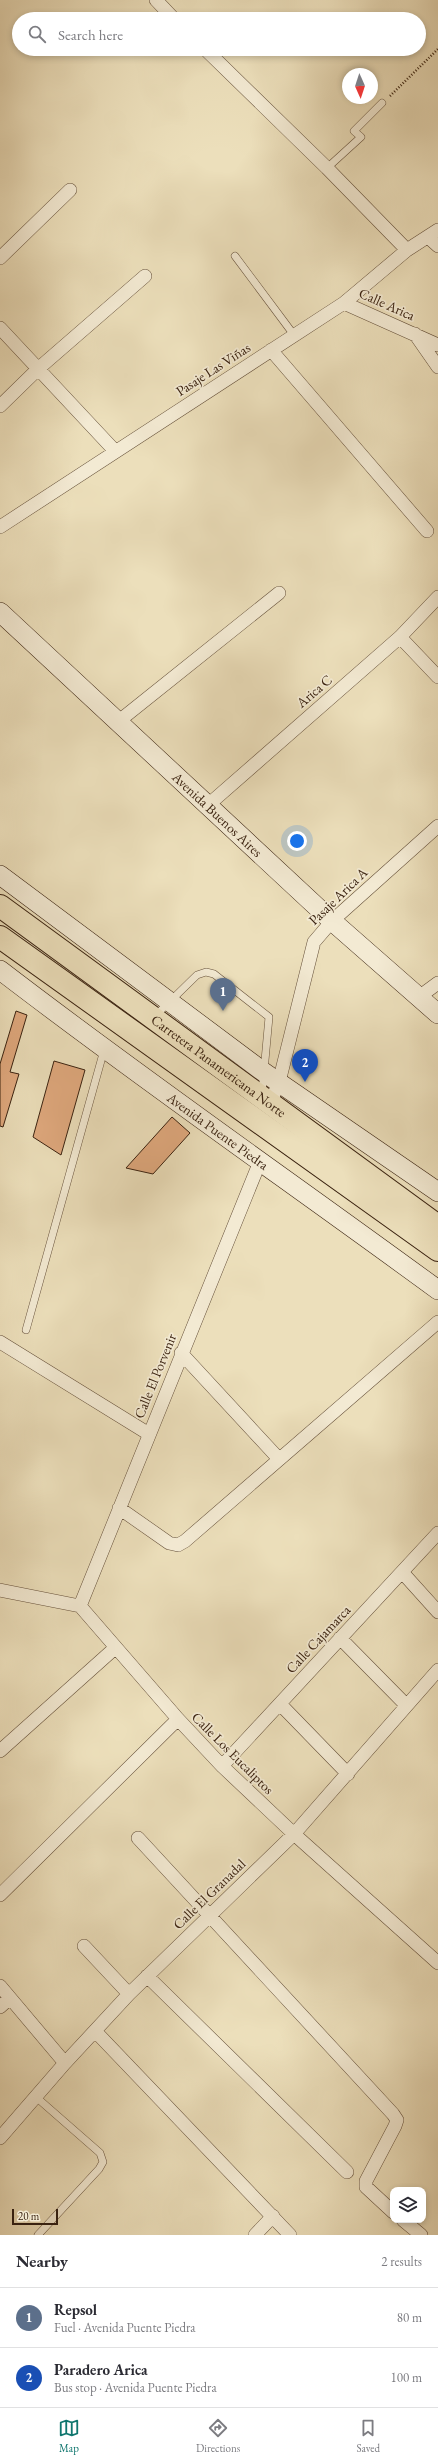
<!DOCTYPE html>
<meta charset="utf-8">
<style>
:root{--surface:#fff;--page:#f2f2f3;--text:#2b2b33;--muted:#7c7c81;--line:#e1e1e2;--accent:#0f766e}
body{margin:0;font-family:"EB Garamond",serif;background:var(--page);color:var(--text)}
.controls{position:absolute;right:12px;bottom:12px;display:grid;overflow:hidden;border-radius:8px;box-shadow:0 2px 6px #0003}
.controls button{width:36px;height:36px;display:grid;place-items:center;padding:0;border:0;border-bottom:1px solid var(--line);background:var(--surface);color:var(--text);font:20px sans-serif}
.compass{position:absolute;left:342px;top:68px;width:36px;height:36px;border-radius:50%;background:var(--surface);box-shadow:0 2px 6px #0003;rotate:177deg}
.scale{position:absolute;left:12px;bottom:10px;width:46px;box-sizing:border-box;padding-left:4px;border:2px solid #3a2210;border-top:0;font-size:11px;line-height:14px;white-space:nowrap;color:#3a2210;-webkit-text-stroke:3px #f3ead3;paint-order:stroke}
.you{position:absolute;left:297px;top:841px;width:14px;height:14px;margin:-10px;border:3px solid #fff;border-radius:50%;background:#1a73e8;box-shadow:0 0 0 6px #1a73e833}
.badge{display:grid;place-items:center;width:26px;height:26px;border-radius:50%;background:var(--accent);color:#fff;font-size:13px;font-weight:700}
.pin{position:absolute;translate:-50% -33px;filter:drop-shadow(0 1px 2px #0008)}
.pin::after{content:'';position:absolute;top:21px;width:14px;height:12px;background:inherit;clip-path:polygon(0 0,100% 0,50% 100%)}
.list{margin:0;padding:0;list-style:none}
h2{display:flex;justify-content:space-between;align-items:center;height:52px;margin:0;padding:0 16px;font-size:17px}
h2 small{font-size:13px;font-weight:400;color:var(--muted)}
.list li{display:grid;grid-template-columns:26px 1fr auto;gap:12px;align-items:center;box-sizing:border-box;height:60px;padding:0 16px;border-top:1px solid var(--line)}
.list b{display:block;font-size:15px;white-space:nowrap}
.list p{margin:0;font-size:13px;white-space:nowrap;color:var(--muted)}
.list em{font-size:13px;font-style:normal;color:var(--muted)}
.icon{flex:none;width:22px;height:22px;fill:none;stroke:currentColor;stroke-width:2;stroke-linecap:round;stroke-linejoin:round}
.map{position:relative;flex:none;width:438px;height:2235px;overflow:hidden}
.search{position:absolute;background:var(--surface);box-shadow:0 2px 6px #0003;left:12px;right:12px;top:12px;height:44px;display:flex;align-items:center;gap:10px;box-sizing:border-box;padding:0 14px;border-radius:22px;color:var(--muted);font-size:15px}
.sheet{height:172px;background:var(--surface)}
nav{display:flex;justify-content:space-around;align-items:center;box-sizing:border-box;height:56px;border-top:1px solid var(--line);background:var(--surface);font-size:11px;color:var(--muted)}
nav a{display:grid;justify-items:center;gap:2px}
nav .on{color:var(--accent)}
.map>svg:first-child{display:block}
</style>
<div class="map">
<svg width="438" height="2235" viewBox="0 0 438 2235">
<rect width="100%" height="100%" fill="#ecdfbb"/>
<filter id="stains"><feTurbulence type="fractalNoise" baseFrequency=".005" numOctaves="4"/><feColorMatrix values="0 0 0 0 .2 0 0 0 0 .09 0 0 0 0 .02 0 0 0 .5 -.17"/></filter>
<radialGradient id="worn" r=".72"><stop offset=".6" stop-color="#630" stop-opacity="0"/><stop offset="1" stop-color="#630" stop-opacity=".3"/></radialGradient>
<path fill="#dfa87d" stroke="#3a2210" d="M16,1011L27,1015L10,1072L19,1074L3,1127L0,1126V1064Z
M54,1061L85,1070L61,1155L33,1137Z
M172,1117L190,1133L153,1174L126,1168Z"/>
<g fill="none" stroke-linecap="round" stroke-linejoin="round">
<defs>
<path id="service" d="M327,168L361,137L354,131L382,103
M235,256L294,335
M154,1017L197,975L206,972L214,974L269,1017L262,1093
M26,1330L104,1050
M36,2097L100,2153L103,2162L99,2169L38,2235"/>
<path id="minor" d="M156,0L174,19
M205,49L327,168L407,250
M428,237L438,246
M0,258L70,190
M344,303L438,345
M0,328L115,451
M415,334L438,367
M271,350L427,531
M0,406L39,368L145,276
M0,527L344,303L407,250L438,230
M400,637L438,677
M119,721L279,593
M207,806L400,637L438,597
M419,997L438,983
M270,1104L279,1082L314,942L332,921L438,826
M0,1342L149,1434
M181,1353L279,1459
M119,1508L169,1543L178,1545L185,1541L438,1322
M402,1572L438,1612
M0,1590L80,1606L178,1719L222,1766L294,1834L438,1963
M80,1606L261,1159
M340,1638L406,1705
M280,1704L348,1774
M0,1751L115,1648
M222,1766L438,1533
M138,1838L393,2114L397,2120L395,2126L366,2181V2187L393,2212
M0,1895L178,1719
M84,1946L129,1994
M147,1976L347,2172
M0,1986L65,2063
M0,2007L10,1998
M95,2031L290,2235
M0,2138L65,2063L129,1994L294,1834L438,1670
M403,2220L421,2235
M255,2235L273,2216"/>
<g id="secondary">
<path id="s1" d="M0,612L332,921L438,1014"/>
<path d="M0,875L265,1073L438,1192"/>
<path id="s2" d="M0,970C143,1080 292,1183 438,1290"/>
</g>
<g id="trunk">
<path id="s3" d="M0,906L438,1226"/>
<path d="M0,937L438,1250"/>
</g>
</defs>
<use href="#service" stroke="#66513b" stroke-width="8"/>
<use href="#minor" stroke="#66513b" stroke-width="14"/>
<use href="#secondary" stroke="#3a2210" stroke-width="20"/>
<use href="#trunk" stroke="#3a2210" stroke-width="24"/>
<path stroke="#3a2210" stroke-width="2.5" stroke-dasharray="1 2" stroke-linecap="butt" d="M390,96L438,49"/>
<use href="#service" stroke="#f3ead3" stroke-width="7"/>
<use href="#minor" stroke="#f3ead3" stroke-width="13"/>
<use href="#secondary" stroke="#f3ead3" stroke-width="19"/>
<use href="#trunk" stroke="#ecdfbb" stroke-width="22"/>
</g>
<g text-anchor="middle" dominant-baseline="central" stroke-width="3.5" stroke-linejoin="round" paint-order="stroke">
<g font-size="14" fill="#3a2210" stroke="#f3ead3">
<text transform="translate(387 304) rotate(24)">Calle Arica</text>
<text transform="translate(213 369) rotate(-33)">Pasaje Las Viñas</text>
<text transform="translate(314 691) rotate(-41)">Arica C</text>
<text stroke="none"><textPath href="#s1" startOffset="297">Avenida Buenos Aires</textPath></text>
<text transform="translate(338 896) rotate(-44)">Pasaje Arica A</text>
<text stroke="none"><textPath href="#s3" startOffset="271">Carretera Panamericana Norte</textPath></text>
<text stroke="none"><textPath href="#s2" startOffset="271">Avenida Puente Piedra</textPath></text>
<text transform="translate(155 1376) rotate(-68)">Calle El Porvenir</text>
<text transform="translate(318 1639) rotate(-47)">Calle Cajamarca</text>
<text transform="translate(233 1753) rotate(45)">Calle Los Eucaliptos</text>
<text transform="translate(209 1894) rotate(-44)">Calle El Granadal</text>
</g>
</g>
<rect width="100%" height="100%" filter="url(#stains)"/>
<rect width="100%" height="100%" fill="url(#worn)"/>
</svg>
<div class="controls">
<button><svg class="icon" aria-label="layers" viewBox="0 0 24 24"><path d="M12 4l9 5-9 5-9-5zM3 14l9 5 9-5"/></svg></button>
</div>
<svg class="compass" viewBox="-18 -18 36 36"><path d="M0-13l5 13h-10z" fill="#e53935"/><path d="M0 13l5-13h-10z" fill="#7c7c81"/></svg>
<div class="scale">20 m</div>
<div class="you"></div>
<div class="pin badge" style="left:223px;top:1011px;background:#5c6f8a">1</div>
<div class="pin badge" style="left:305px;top:1082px;background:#1a4fb4">2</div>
<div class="search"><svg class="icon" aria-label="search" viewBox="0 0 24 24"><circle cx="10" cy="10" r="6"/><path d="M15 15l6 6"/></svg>Search here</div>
</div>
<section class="sheet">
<h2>Nearby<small>2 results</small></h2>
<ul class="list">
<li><span class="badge" style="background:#5c6f8a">1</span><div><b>Repsol</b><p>Fuel · Avenida Puente Piedra</p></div><em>80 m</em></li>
<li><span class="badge" style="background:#1a4fb4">2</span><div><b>Paradero Arica</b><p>Bus stop · Avenida Puente Piedra</p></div><em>100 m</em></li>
</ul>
</section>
<nav>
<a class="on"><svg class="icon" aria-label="map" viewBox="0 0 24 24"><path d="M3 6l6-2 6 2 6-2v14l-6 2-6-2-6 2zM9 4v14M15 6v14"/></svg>Map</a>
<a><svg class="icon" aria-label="directions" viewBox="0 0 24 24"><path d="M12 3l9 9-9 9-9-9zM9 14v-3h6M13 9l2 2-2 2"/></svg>Directions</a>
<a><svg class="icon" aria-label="saved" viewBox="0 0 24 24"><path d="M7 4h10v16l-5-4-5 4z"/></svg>Saved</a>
</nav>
